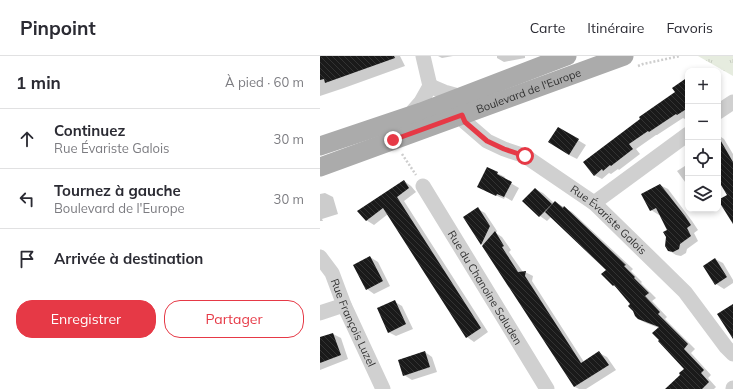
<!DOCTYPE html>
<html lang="fr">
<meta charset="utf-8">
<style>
:root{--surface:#fff;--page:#f2f2f3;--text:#2b2b33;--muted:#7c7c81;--line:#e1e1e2;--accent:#e63946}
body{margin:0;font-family:Mulish,sans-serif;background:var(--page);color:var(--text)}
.controls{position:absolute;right:12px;top:12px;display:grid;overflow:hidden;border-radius:8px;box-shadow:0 2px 6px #0003}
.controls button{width:36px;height:36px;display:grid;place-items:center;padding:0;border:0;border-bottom:1px solid var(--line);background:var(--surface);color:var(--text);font:20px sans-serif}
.stop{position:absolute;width:12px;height:12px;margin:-9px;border:3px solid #e63946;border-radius:50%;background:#fff}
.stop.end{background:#e63946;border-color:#fff;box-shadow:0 1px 4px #0008}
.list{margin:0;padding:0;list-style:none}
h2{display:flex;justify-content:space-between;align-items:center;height:52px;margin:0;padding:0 16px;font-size:17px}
h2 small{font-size:13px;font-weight:400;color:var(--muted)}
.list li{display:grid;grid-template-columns:26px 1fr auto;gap:12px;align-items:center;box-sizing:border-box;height:60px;padding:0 16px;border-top:1px solid var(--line)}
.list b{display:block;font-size:15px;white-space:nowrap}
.list p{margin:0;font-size:13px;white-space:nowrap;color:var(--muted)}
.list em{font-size:13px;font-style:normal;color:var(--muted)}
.actions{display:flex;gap:8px;padding:12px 16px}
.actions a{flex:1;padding:9px 0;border:1px solid var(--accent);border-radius:16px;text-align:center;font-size:14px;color:var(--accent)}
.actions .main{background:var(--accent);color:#fff}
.icon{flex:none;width:22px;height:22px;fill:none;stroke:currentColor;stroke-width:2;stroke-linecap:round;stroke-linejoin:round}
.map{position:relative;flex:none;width:413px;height:333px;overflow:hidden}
header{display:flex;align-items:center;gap:24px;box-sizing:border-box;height:56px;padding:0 20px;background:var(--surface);border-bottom:1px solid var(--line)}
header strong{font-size:19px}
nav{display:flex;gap:22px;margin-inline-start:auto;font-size:14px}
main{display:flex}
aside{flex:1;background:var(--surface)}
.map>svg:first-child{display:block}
</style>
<header>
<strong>Pinpoint</strong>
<nav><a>Carte</a><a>Itinéraire</a><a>Favoris</a></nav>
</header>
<main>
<aside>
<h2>1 min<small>À pied · 60 m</small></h2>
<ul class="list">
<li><svg class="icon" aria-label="ahead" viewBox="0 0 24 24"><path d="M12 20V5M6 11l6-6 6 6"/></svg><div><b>Continuez</b><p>Rue Évariste Galois</p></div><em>30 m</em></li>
<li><svg class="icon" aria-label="left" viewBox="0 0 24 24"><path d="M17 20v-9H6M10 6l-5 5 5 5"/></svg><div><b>Tournez à gauche</b><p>Boulevard de l'Europe</p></div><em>30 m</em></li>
<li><svg class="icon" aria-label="arrive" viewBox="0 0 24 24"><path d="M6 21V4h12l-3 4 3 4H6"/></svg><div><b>Arrivée à destination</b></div></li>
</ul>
<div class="actions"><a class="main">Enregistrer</a><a>Partager</a></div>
</aside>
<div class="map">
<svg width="413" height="333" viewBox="0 0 413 333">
<defs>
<pattern id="grass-tufts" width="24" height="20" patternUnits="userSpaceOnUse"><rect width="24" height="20" fill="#e6ecdf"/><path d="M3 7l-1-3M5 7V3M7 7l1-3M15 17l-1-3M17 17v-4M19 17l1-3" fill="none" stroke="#c6cbc0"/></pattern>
<pattern id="building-back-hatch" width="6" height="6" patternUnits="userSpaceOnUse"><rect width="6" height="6" fill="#1a1a1a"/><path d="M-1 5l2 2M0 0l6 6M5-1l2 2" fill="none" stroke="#333"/></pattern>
</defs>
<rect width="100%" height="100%" fill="#fff"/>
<path fill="url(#grass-tufts)" d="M378,0H413V20Z"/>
<path fill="#0003" d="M0,0H80L85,10L24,32L0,40Z
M118,0H133L122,2Z
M177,0H205V2L184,6L177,2Z
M368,26V61L365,63L363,62L337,79H336L316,93L320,98L299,114L298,113L291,118L289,117L282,123L274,119L356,37Z
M238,72L266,89L257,103L249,99Z
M398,79L404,83L413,98V166L408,139L398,122Z
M368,108V130L357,115Z
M177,117L185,121L184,123L199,132L192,145L185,141L184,143L166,135Z
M84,125L91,130L96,136L84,145L168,276L154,286L147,281L68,158L54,169L46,164Z
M340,129L348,133L372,165L378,174L374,177L378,185L367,193L366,197L361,200L356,199L348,194V174L340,158L339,159L331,154Z
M215,133L223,137L234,147L235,146L252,156L313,213L311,215L322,226L321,227L336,242L332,245L347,261L345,263L375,293L371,297L391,319L388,322L396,331L394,333H372L365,313L339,272L326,267L318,263L311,248L299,233L294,230L283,218L287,214L231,161L227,165L220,160Z
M5,137L13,141L18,158L2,163L3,165H0V138Z
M158,153L165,157L177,175L176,177L182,181L191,194L189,196L203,216H205L213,220L212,225L264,306L279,297L287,301L296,314L266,333H259L255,331L163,190L164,189L161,188Z
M50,201L58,206L70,230L54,238L47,233Z
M395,203L403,207L413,224V227L404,233L396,228Z
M75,246L82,250L93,273L76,280L68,276Z
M13,278L21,282L28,303L0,314V282Z
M105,296L112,301L117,316L92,324L84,319Z"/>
<path fill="url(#building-back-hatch)" d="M0,0H74L75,2L5,27L4,23L0,24Z
M368,21V52L357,59L356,58L329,76L328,75L309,88L313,93L291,110L290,109L283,115L282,113L274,120L263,106L320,63L319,61L355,36L352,32Z
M238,71L259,83L249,99L228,86Z
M398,80L413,106V168L398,144L407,139L398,124Z
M167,111L178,116L177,118L192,126L184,141L177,138L176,140L157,131Z
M84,124L89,132L77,141L161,272L146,282L63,152L46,165L37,155Z
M340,128L365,160L371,169L367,172L371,180L360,188L359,193L353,196L348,195L345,190L346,181L343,176L347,174L336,152L330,155L321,138Z
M215,132L232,148L219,161L202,145Z
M235,145L243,152L244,150L306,209L304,210L315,221L314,222L329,237L325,240L340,256L338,258L368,288L364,293L384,314L381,317L389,326L382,333H345L360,319L359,317L364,313L338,285L339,284L332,277L339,271L318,263L315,260L313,255L308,250L310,248L294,229L293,230L281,218L286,214L225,156Z
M158,151L170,170L161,189L143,161Z
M175,175L184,190L182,191L198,216L206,215L205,220L261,307L279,295L289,309L254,331L162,190Z
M50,200L63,225L46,234L33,209Z
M395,202L407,221L395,229L383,210Z
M75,244L86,268L68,277L57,252Z
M413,248V283L397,258Z
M13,277L21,299L0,307V281Z
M105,295L110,311L83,320L78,304Z"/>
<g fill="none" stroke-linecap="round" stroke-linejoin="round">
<path stroke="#cdcdcd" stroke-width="2.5" stroke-dasharray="2 2" stroke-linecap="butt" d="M318,10L323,8L360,0
M82,98L96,119"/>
<g stroke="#d0d0d0" stroke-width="15">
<path d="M110,30L124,36L142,41"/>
<path d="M398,56L413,46"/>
<path id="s1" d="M142,59L145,66L167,85L184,93L205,100L274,147L365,236L406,291L413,298"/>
<path d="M88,61L101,46L110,30L103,0"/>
<path id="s2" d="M103,130L227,333"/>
<path d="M274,147L368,78"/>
<path id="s3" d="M0,201L12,217L24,249L63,333"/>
<path d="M0,257L24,249"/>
<path d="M413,333V332"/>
</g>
<g stroke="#ababab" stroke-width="19">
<path d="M0,90L101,56L247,0"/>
<path id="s4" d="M0,111L304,0"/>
</g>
</g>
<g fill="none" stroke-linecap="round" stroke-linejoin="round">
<path stroke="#e63946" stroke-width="5" d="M73,84L142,59L145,66L167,85L184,93L205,100"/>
</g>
<g text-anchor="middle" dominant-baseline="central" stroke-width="4" stroke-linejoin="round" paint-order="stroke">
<g font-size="11" fill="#333" stroke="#fff">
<text stroke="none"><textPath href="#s4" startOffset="222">Boulevard de l'Europe</textPath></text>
<text stroke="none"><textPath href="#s1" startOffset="183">Rue Évariste Galois</textPath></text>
<text stroke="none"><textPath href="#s2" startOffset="119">Rue du Chanoine Saluden</textPath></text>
<text stroke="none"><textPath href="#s3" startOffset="74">Rue François Luzel</textPath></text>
</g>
</g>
</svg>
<div class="controls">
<button>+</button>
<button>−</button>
<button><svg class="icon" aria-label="locate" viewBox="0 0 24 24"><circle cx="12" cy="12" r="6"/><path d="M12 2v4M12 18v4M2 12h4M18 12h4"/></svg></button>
<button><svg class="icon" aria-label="layers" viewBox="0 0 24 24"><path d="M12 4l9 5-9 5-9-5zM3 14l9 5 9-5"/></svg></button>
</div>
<div class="stop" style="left:205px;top:100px"></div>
<div class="stop end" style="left:73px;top:84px"></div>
</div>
</main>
